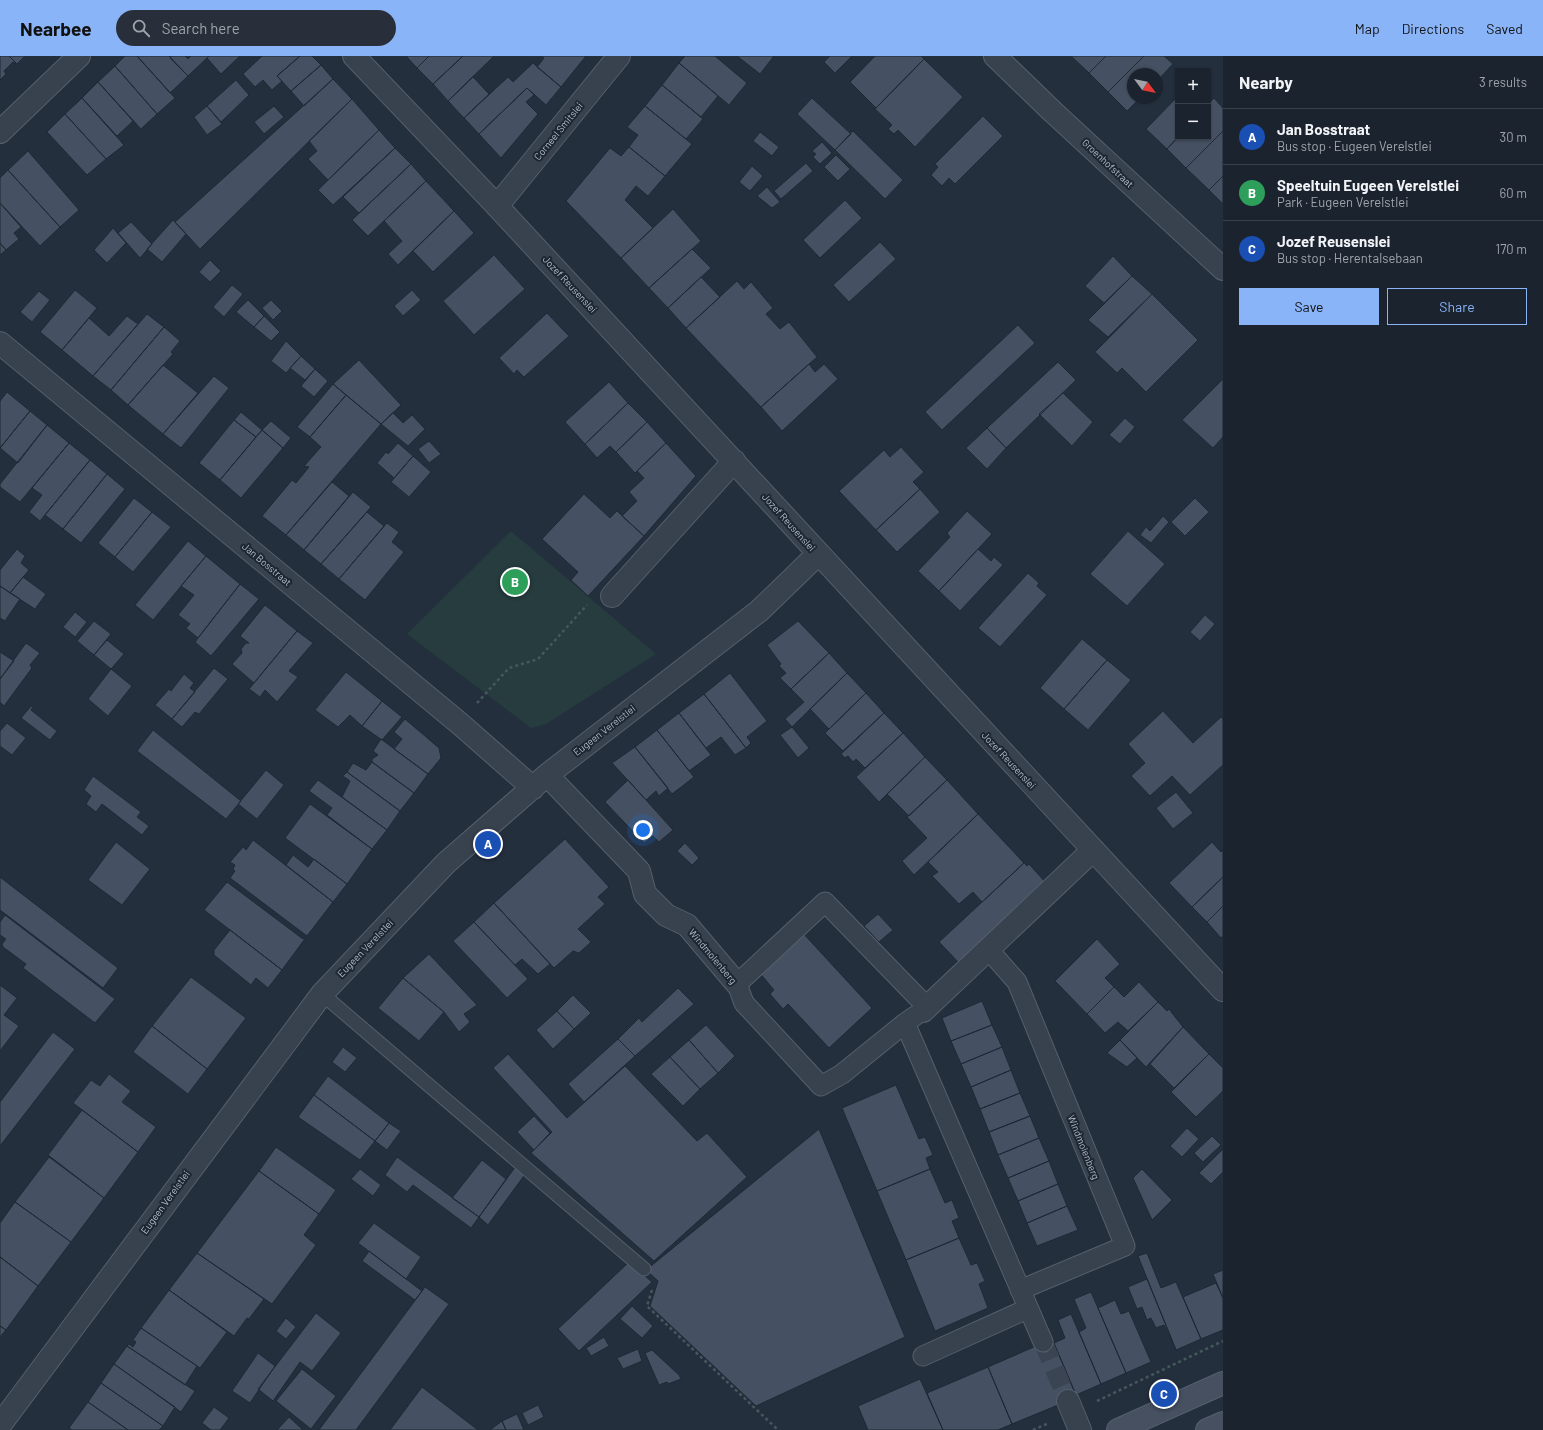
<!DOCTYPE html>
<meta charset="utf-8">
<style>
:root{--surface:#1b232e;--page:#282f3a;--text:#f1f3f6;--muted:#a0a4aa;--line:#39404a;--accent:#8ab4f8}
body{margin:0;font-family:Barlow,sans-serif;background:var(--page);color:var(--text)}
.controls{position:absolute;right:12px;top:12px;display:grid;overflow:hidden;border-radius:0px;box-shadow:0 1px 3px #0004}
.controls button{width:36px;height:36px;display:grid;place-items:center;padding:0;border:0;border-bottom:1px solid var(--line);background:var(--surface);color:var(--text);font:20px sans-serif}
.compass{position:absolute;left:1127px;top:12px;width:36px;height:36px;border-radius:50%;background:var(--surface);box-shadow:0 1px 3px #0004;rotate:122deg}
.you{position:absolute;left:643px;top:774px;width:14px;height:14px;margin:-10px;border:3px solid #fff;border-radius:50%;background:#1a73e8;box-shadow:0 0 0 6px #1a73e833}
.badge{display:grid;place-items:center;width:26px;height:26px;border-radius:50%;background:var(--accent);color:#fff;font-size:13px;font-weight:700}
.pin{position:absolute;translate:-50% -50%;border:2px solid #fff;box-shadow:0 1px 4px #0006}
.list{margin:0;padding:0;list-style:none}
h2{display:flex;justify-content:space-between;align-items:center;height:52px;margin:0;padding:0 16px;font-size:17px}
h2 small{font-size:13px;font-weight:400;color:var(--muted)}
.list li{display:grid;grid-template-columns:26px 1fr auto;gap:12px;align-items:center;box-sizing:border-box;height:56px;padding:0 16px;border-top:1px solid var(--line)}
.list b{display:block;font-size:15px;white-space:nowrap}
.list p{margin:0;font-size:13px;white-space:nowrap;color:var(--muted)}
.list em{font-size:13px;font-style:normal;color:var(--muted)}
.actions{display:flex;gap:8px;padding:12px 16px}
.actions a{flex:1;padding:9px 0;border:1px solid var(--accent);border-radius:0px;text-align:center;font-size:14px;color:var(--accent)}
.actions .main{background:var(--accent);color:#111}
.icon{flex:none;width:22px;height:22px;fill:none;stroke:currentColor;stroke-width:2;stroke-linecap:round;stroke-linejoin:round}
.map{position:relative;flex:none;width:1223px;height:1374px;overflow:hidden}
header{display:flex;align-items:center;gap:24px;box-sizing:border-box;height:56px;padding:0 20px;background:var(--accent);color:#111}
header strong{font-size:19px}
nav{display:flex;gap:22px;margin-inline-start:auto;font-size:14px}
.search{width:280px;height:36px;background:var(--page);display:flex;align-items:center;gap:10px;box-sizing:border-box;padding:0 14px;border-radius:22px;color:var(--muted);font-size:15px}
main{display:flex}
aside{flex:1;background:var(--surface)}
.map>svg:first-child{display:block}
</style>
<header>
<strong>Nearbee</strong>
<div class="search"><svg class="icon" aria-label="search" viewBox="0 0 24 24"><circle cx="10" cy="10" r="6"/><path d="M15 15l6 6"/></svg>Search here</div>
<nav><a>Map</a><a>Directions</a><a>Saved</a></nav>
</header>
<main>
<div class="map">
<svg width="1223" height="1374" viewBox="0 0 1223 1374">
<rect width="100%" height="100%" fill="#242f3e"/>
<path fill="#263c3f" d="M511,475L656,598L546,668L531,672L407,578Z"/>
<path fill="#455162" stroke="#1f2835" d="M0,0H9L17,8L13,6L4,15L6,18L0,24Z
M9,0H25L17,8Z
M125,0H137L175,42L157,58L115,10Z
M137,0H169L188,20L170,37Z
M172,0H185L188,3L191,0H209L188,20L170,2Z
M209,0H240L221,18L207,2Z
M262,0H300L277,20L282,25L272,34L263,24L255,31L243,18Z
M300,0H312L321,9L291,35L277,20Z
M406,0H429L417,12Z
M429,0H463L433,28L417,12Z
M463,0H494L448,45L433,28Z
M541,0H586L561,31L537,11L544,2Z
M685,0H715L747,27L729,49L679,7Z
M737,0H774L760,18Z
M830,0H852L835,17L824,6Z
M875,0H921L924,3L876,52L850,26Z
M1071,0H1106L1089,17Z
M1106,0H1144L1108,36L1089,17Z
M1144,0H1164L1173,8L1157,25V18H1133V42H1140L1127,55L1108,36Z
M924,3L963,41L915,91L898,74L894,78L888,73L892,69L875,53Z
M533,7L561,31L546,49L527,32L479,78L464,62L508,21L513,26Z
M679,7L718,40L701,61L662,29Z
M321,9L333,23L304,50L291,35Z
M115,10L157,58L141,73L98,26Z
M473,21L489,38L464,62L448,45Z
M333,23L352,43L200,193L175,166Z
M236,24L249,39L221,66L207,50Z
M98,26L133,65L117,80L82,42Z
M662,29L703,63L686,83L645,50Z
M527,32L534,39L526,46L538,58L501,102L479,78Z
M1178,40V81L1167,93L1146,73Z
M82,42L124,89L106,103L65,58Z
M812,42L851,78L835,94L797,58Z
M1214,42L1223,52V75L1186,112L1167,93L1178,81H1208V48Z
M352,43L379,74L328,124L308,103L317,95L309,85Z
M207,50L222,68L207,79L194,61Z
M274,50L284,61L264,78L254,66Z
M645,50L692,88L665,120L629,91L638,79L627,71Z
M65,58L106,103L87,119L47,76Z
M983,60L1003,80L955,128L949,122L942,130L931,119L938,111L935,108Z
M379,74L395,92L333,149L318,134Z
M853,75L903,124L885,143L835,94Z
M1223,75V120L1209,134L1186,112Z
M760,76L779,91L772,100L753,85Z
M822,86L832,97L820,108L813,101L816,98L812,95Z
M629,91L665,120L648,140L636,130L625,144L653,172L621,202L566,145L610,92L621,100Z
M395,92L411,108L359,157L343,141Z
M28,95L79,154L60,171L8,114Z
M836,99L850,113L838,125L824,111Z
M806,107L813,115L781,143L774,135Z
M411,108L426,125L368,180L352,164Z
M752,110L763,120L750,135L739,126Z
M8,114L60,171L40,190L0,147V122Z
M1223,120V148L1209,134Z
M426,125L454,155L398,209L388,198L402,185L384,165Z
M767,131L780,146L772,152L757,140Z
M845,144L862,162L820,202L803,184Z
M0,147L21,171L14,177L19,183L6,194L0,187Z
M673,153L701,185L649,232L621,202Z
M454,155L474,177L433,216L413,195Z
M173,164L186,178L162,206L147,193Z
M131,166L152,188L140,202L118,177Z
M113,172L126,187L107,207L94,194Z
M880,186L896,203L849,246L833,229Z
M0,187L6,194L0,199Z
M692,193L711,212L668,252L649,232Z
M494,199L525,233L474,279L443,245Z
M1113,200L1132,220L1104,247L1085,230Z
M210,204L221,215L210,226L199,216Z
M1132,220L1152,238L1108,281L1088,264Z
M701,221L720,241L686,272L668,252Z
M737,225L744,233L751,226L773,252L766,258L780,273L789,266L817,301L761,351L686,272Z
M232,229L243,238L224,261L213,251Z
M75,234L97,252L62,294L40,276Z
M412,234L421,244L403,260L394,250Z
M39,235L50,244L32,266L20,256Z
M1152,238L1198,284L1146,336L1122,312L1117,317L1095,296Z
M248,244L264,260L254,271L236,256Z
M271,244L282,255L273,264L262,252Z
M547,257L569,280L524,321L517,314L514,318L499,302Z
M147,258L164,271L111,334L93,320Z
M127,260L138,268L93,320L62,294L89,262L109,280Z
M264,260L280,276L271,285L254,271Z
M1018,269L1035,287L942,374L925,356Z
M164,271L180,285L171,296L173,298L128,349L111,334Z
M286,285L301,300L286,317L271,305Z
M301,300L315,313L305,324L290,312Z
M359,304L401,349L381,368L333,328Z
M1058,306L1076,324L1006,392L987,372Z
M809,308L815,316L824,308L838,323L782,375L761,351Z
M163,309L198,337L163,378L128,349Z
M315,313L328,325L314,341L301,330Z
M214,320L229,332L181,392L163,378Z
M1223,323V381L1213,392L1182,364Z
M609,326L628,347L585,388L565,366Z
M333,328L346,339L310,381L297,371Z
M7,336L30,355L0,392V345Z
M1063,337L1093,366L1072,390L1039,358Z
M346,339L381,368L286,479L262,460L292,424L296,427L309,411L304,410L321,391L310,381Z
M628,347L647,366L616,396L610,390L597,402L585,388Z
M30,355L47,369L18,407L0,392Z
M241,356L262,374L256,381L234,364Z
M393,357L403,367L412,359L425,373L408,390L381,368Z
M1125,362L1135,371L1120,388L1109,379Z
M234,364L256,381L220,424L199,407Z
M271,365L291,382L283,392L262,374Z
M647,366L666,387L635,417L616,396Z
M47,369L69,387L20,446L0,431V428Z
M987,372L1006,392L987,413L966,392Z
M262,374L283,392L241,442L220,424Z
M429,385L441,398L429,407L418,393Z
M69,387L90,404L40,465L29,456L42,439L32,432Z
M398,387L413,400L394,422L377,407L386,396L388,398Z
M666,387L696,420L644,480L622,460L637,445L629,436L644,422L637,415Z
M901,391L924,416L913,426L920,433L876,474L839,435L884,394L890,401Z
M413,400L431,416L409,441L391,426Z
M90,404L107,418L63,473L45,459Z
M107,418L125,433L81,487L63,473Z
M332,426L349,440L304,494L286,479Z
M920,433L940,456L897,496L876,474Z
M353,436L371,451L321,508L304,494Z
M584,438L610,462L617,455L644,480L588,540L571,524L578,516L542,483Z
M134,442L152,456L115,501L98,487Z
M1195,442L1209,456L1185,480L1171,466Z
M967,455L992,478L939,535L918,515L950,481L947,477Z
M152,456L171,471L133,516L115,501Z
M367,456L384,470L339,523L321,508Z
M1163,460L1169,466L1151,487L1140,479L1146,471L1150,475Z
M387,467L399,476L392,486L404,496L365,544L339,523Z
M1128,475L1165,508L1127,550L1090,518Z
M188,485L206,500L153,564L135,549Z
M17,493L25,500L21,507L29,514L10,537L0,530V514Z
M978,493L991,505L994,501L1003,509L960,555L939,535Z
M206,500L240,528L198,582L186,572L190,568L178,559L194,539L181,530Z
M1028,517L1039,527L1037,530L1047,539L1000,591L978,572Z
M23,521L46,538L35,553L10,537Z
M240,528L259,543L211,600L195,586Z
M0,530L20,543L5,565L0,562Z
M265,549L297,575L254,627L232,608L242,597L241,593L246,587H249L240,580Z
M75,556L87,566L75,581L63,571Z
M1205,559L1215,568L1200,585L1190,576Z
M94,565L111,578L94,599L77,585Z
M798,565L829,597L791,633L780,622L786,617L779,610L781,608L767,589Z
M297,575L313,587L289,615L298,621L277,646L265,634L260,641L249,633Z
M1082,583L1107,604L1064,653L1040,632Z
M107,584L124,598L111,613L94,599Z
M26,587L40,597L30,609L32,612L4,650L0,646V623Z
M0,596L14,605L0,623Z
M829,597L847,617L792,671L785,663L804,646L791,633Z
M1107,604L1131,624L1088,674L1064,653Z
M214,612L228,623L199,658L195,656L182,671L172,663Z
M111,613L132,630L108,660L88,643Z
M346,616L382,645L362,670L350,659L338,671L315,654Z
M730,617L767,665L747,681L751,687L746,692L704,638Z
M847,617L866,637L829,673L810,653Z
M184,618L194,627L190,632L195,636L172,663L155,649L169,633L171,635Z
M866,637L884,657L843,695L825,677Z
M704,638L746,692L735,699L721,681L706,692L679,657Z
M382,645L402,661L382,684L362,670Z
M31,650L33,651L31,654L57,675L50,684L21,662Z
M1163,655L1193,687L1221,661L1223,663V709L1190,739L1172,720L1150,740L1131,720L1145,707L1128,688Z
M679,657L711,699L689,715L657,674Z
M884,657L903,677L865,712L856,703L853,706L848,700L845,702L841,698Z
M405,663L439,692L441,702L428,718L394,693L402,683L394,676Z
M7,667L26,682L12,699L0,690V675Z
M792,671L809,692L798,702L780,679Z
M153,674L241,745L226,763L137,695Z
M657,674L694,721L672,738L635,691Z
M903,677L925,701L879,746L856,721Z
M381,683L428,718L414,737L372,706V703L378,699L373,695Z
M635,691L668,732L659,740L656,735L646,744L612,707Z
M925,701L947,724L909,760L887,738Z
M372,706L414,737L400,755L347,716L353,707L366,714Z
M266,714L284,729L257,763L238,748Z
M347,716L400,755L387,774L342,741L350,725L343,720Z
M93,720L141,756L137,761L149,770L142,779L102,748L96,756L86,748L91,740L84,734Z
M318,724L387,774L372,793L327,759L332,752L309,735Z
M628,724L673,774L659,786L653,780L644,787L605,746Z
M947,724L978,758L914,819L902,805L927,782L907,761Z
M1176,736L1193,757L1173,773L1156,752Z
M310,748L372,793L347,828L285,782Z
M978,758L1024,807L982,846L973,836L959,848L932,820L938,816L928,806Z
M565,783L609,831L598,841L605,848L578,873L591,886L579,897L573,895L554,912L494,847Z
M253,784L333,846L307,880L230,822L235,815L233,813L235,809L230,806L243,791L246,794Z
M116,786L150,813L122,849L88,824Z
M1212,786L1221,796L1223,794V821L1192,851L1169,827Z
M685,787L699,802L692,809L677,795Z
M293,799L308,811L314,803L347,828L333,846L286,809Z
M1024,807L1027,810L1029,808L1046,827L960,908L939,886Z
M0,821L118,912L103,932L0,854Z
M1223,821V850L1207,866L1192,851Z
M227,826L303,883L307,880L282,914L204,854Z
M494,847L550,908L538,918L522,903L515,909L474,866Z
M1223,850V880L1221,882L1207,866Z
M878,858L893,874L879,886L864,870Z
M5,859L115,943L95,967L23,912L26,908L3,891L2,888L6,883L0,879V866Z
M474,866L528,923L507,942L453,885Z
M230,874L282,914L268,932L256,922L251,929L214,899V894Z
M801,875L872,952L829,992L788,948L783,953L770,938L774,934L758,915Z
M1097,883L1120,908L1105,922L1114,931L1087,958L1055,925Z
M429,898L477,949L464,958L470,966L459,976L444,956L403,922Z
M191,921L246,962L207,1013L152,970Z
M403,922L444,956L419,985L378,952Z
M1139,926L1158,946L1128,975L1118,966L1105,977L1087,958L1114,931L1124,941Z
M0,929L17,942L4,959L19,970L0,995Z
M678,932L694,948L635,1000L618,983L639,962L642,966Z
M573,939L591,957L574,973L557,955Z
M982,945L992,969L951,985L942,962Z
M1158,946L1167,955L1169,953L1183,971L1146,1011L1120,984Z
M557,955L574,973L553,993L536,974Z
M706,969L735,1000L718,1017L689,984Z
M992,969L1002,991L961,1008L951,985Z
M152,970L207,1013L188,1038L133,996Z
M1183,971L1209,998L1174,1032L1150,1008Z
M53,976L75,993L0,1090V1046Z
M618,983L635,1000L584,1046L568,1028Z
M689,984L718,1017L700,1033L670,1001Z
M1120,984L1137,1002L1127,1011L1107,997Z
M343,991L357,1002L345,1016L332,1006Z
M1002,991L1011,1014L971,1031L961,1008Z
M508,998L567,1062L625,1010L697,1085L707,1077L747,1121L654,1205L531,1097L552,1076L493,1012Z
M1209,998L1223,1012V1035L1196,1061L1171,1036Z
M670,1001L700,1033L683,1050L651,1018Z
M1011,1014L1020,1037L980,1053L971,1031Z
M109,1018L131,1035L122,1046L156,1071L138,1096L73,1047L91,1024L100,1030Z
M328,1020L389,1067L375,1085L314,1039Z
M896,1029L919,1083L925,1081L933,1099L926,1102L930,1113L877,1135L842,1052Z
M1020,1037L1030,1060L989,1076L980,1053Z
M314,1039L375,1085L360,1104L298,1061Z
M82,1054L138,1096L104,1142L48,1099Z
M534,1060L550,1077L534,1094L517,1076Z
M1030,1060L1039,1082L998,1099L989,1076Z
M389,1067L401,1075L387,1094L375,1085Z
M1187,1072L1199,1083L1182,1101L1170,1090Z
M819,1073L905,1281L756,1350L650,1250L658,1225L646,1214Z
M1212,1080L1221,1089L1203,1106L1194,1097Z
M1039,1082L1049,1105L1008,1122L998,1099Z
M276,1091L336,1134L319,1158L259,1115Z
M1223,1093V1116L1211,1128L1199,1117Z
M49,1101L104,1142L71,1186L15,1146Z
M397,1101L479,1161L471,1172L413,1129L407,1136L385,1119Z
M482,1104L506,1123L479,1161L452,1142Z
M1049,1105L1058,1128L1018,1145L1008,1122Z
M516,1110L526,1117L488,1169L479,1161Z
M360,1113L381,1129L373,1140L351,1123Z
M930,1113L945,1147L952,1144L959,1162L952,1165L959,1182L906,1204L877,1135Z
M1142,1113L1172,1144L1152,1164L1133,1122Z
M259,1115L319,1158L304,1179L316,1189L272,1248L197,1197Z
M1058,1128L1067,1150L1027,1167L1018,1145Z
M15,1146L71,1186L38,1230L0,1201V1167Z
M1067,1150L1078,1174L1037,1190L1027,1167Z
M374,1167L421,1201L406,1223L358,1187Z
M959,1182L971,1209L977,1207L985,1225L979,1228L988,1252L935,1275L906,1204Z
M369,1195L422,1235L415,1244L362,1205Z
M197,1197L264,1243L249,1263L247,1262L234,1280L169,1234Z
M1147,1197L1161,1232L1176,1226L1201,1283L1176,1294L1138,1200Z
M0,1201L38,1230L6,1274L0,1270Z
M629,1206L652,1226L579,1295L558,1273Z
M1223,1214V1242L1213,1218Z
M1147,1223L1176,1294L1164,1269L1156,1272L1151,1262L1147,1264L1142,1251L1137,1253L1128,1231Z
M1216,1227L1223,1242V1274L1201,1283L1183,1241Z
M425,1231L449,1248L356,1374H319Z
M169,1234L227,1276L200,1312L141,1272Z
M1091,1236L1126,1317L1101,1328L1079,1276L1086,1272L1074,1243Z
M1115,1244L1121,1258L1129,1255L1151,1306L1126,1317L1098,1252Z
M632,1250L653,1270L642,1282L620,1263Z
M316,1257L341,1277L312,1315L300,1306L273,1345L258,1333Z
M1071,1258L1101,1328L1076,1339L1054,1287L1065,1282L1058,1264Z
M286,1262L296,1271L286,1283L276,1275Z
M0,1270L6,1274L0,1281Z
M141,1272L197,1310L185,1329L127,1290L129,1288L133,1291L136,1286L133,1284Z
M604,1281L609,1290L591,1300L586,1292Z
M1052,1283L1076,1339L1068,1345L1012,1368L988,1311Z
M127,1290L195,1335L181,1356L114,1308Z
M638,1293L642,1305L623,1313L617,1302Z
M652,1294L679,1319L681,1323L668,1328L667,1326L659,1329L645,1297Z
M258,1297L275,1310L250,1347L232,1335Z
M114,1308L175,1351L163,1370L101,1327Z
M988,1311L1012,1368L998,1374H943L927,1337Z
M302,1313L336,1340L311,1373L276,1345Z
M920,1323L943,1374H868L858,1350Z
M101,1327L163,1370L159,1374H128L88,1346Z
M422,1331L478,1374H390Z
M88,1346L128,1374H72L69,1372Z
M538,1349L544,1361L528,1369L522,1357Z
M214,1351L229,1362L220,1374H211L202,1367Z
M517,1358L524,1374H506L502,1365Z
M289,1361L303,1374H277Z
M502,1365L506,1374H490Z"/>
<g fill="none" stroke-linecap="round" stroke-linejoin="round">
<path stroke="#3a4453" stroke-width="19" stroke-dasharray="19 10" stroke-linecap="butt" d="M1043,1286L1068,1345"/>
<defs>
<path id="service" d="M322,938L644,1213"/>
<path id="pedestrian" d="M988,893L1017,926L1125,1190L1020,1234
M915,960L905,967L1043,1286
M905,967L842,1018L821,1030L744,947L737,928L825,846L927,951
M923,1300L1027,1253"/>
<path id="minor" d="M995,0L1053,56L1223,213
M0,76L79,0
M497,150L619,0
M0,287L459,667L533,732
M612,540L734,405
M547,719L639,815L645,838L666,859L687,869L737,928
M923,955L1093,794
M1068,1345L1080,1374
M0,1369L322,938L446,807L547,719L759,555L818,498"/>
<path id="tertiary" d="M354,0L497,150L1223,934"/>
<path id="secondary" d="M1118,1374L1223,1327
M1207,1374L1223,1367"/>
</defs>
<use href="#service" stroke="#565f6c" stroke-width="15"/>
<use href="#pedestrian" stroke="#565f6c" stroke-width="21"/>
<use href="#minor" stroke="#565f6c" stroke-width="24"/>
<use href="#tertiary" stroke="#565f6c" stroke-width="24"/>
<use href="#secondary" stroke="#565f6c" stroke-width="24"/>
<path stroke="#44595c" stroke-width="2.5" stroke-dasharray="3 3" stroke-linecap="butt" d="M477,647L509,612L538,603L587,549
M652,1234L647,1250L778,1374
M1097,1345L1223,1285
M1033,1374L1049,1367"/>
<use href="#service" stroke="#38414e" stroke-width="13"/>
<use href="#pedestrian" stroke="#38414e" stroke-width="19"/>
<use href="#minor" stroke="#38414e" stroke-width="22"/>
<use href="#tertiary" stroke="#38414e" stroke-width="22"/>
<use href="#secondary" stroke="#465061" stroke-width="22"/>
</g>
<g text-anchor="middle" dominant-baseline="central" stroke-width="4" stroke-linejoin="round" paint-order="stroke">
<g font-size="10" fill="#b4bcc9" stroke="#1d2633">
<text transform="translate(558 75) rotate(-51)">Corneel Smitslei</text>
<text transform="translate(1108 107) rotate(43)">Groenhofstraat</text>
<text transform="translate(570 228) rotate(47)">Jozef Reusenslei</text>
<text transform="translate(789 466) rotate(48)">Jozef Reusenslei</text>
<text transform="translate(267 508) rotate(40)">Jan Bosstraat</text>
<text transform="translate(604 674) rotate(-38)">Eugeen Verelstlei</text>
<text transform="translate(1009 704) rotate(47)">Jozef Reusenslei</text>
<text transform="translate(365 892) rotate(-46)">Eugeen Verelstlei</text>
<text transform="translate(713 900) rotate(50)">Windmolenberg</text>
<text transform="translate(1084 1091) rotate(68)">Windmolenberg</text>
<text transform="translate(165 1146) rotate(-54)">Eugeen Verelstlei</text>
</g>
</g>
</svg>
<div class="controls">
<button>+</button>
<button>−</button>
</div>
<svg class="compass" viewBox="-18 -18 36 36"><path d="M0-13l5 13h-10z" fill="#e53935"/><path d="M0 13l5-13h-10z" fill="#a0a4aa"/></svg>
<div class="you"></div>
<div class="pin badge" style="left:488px;top:788px;background:#1a4fb4">A</div>
<div class="pin badge" style="left:515px;top:526px;background:#2e9e5b">B</div>
<div class="pin badge" style="left:1164px;top:1338px;background:#1a4fb4">C</div>
</div>
<aside>
<h2>Nearby<small>3 results</small></h2>
<ul class="list">
<li><span class="badge" style="background:#1a4fb4">A</span><div><b>Jan Bosstraat</b><p>Bus stop · Eugeen Verelstlei</p></div><em>30 m</em></li>
<li><span class="badge" style="background:#2e9e5b">B</span><div><b>Speeltuin Eugeen Verelstlei</b><p>Park · Eugeen Verelstlei</p></div><em>60 m</em></li>
<li><span class="badge" style="background:#1a4fb4">C</span><div><b>Jozef Reusenslei</b><p>Bus stop · Herentalsebaan</p></div><em>170 m</em></li>
</ul>
<div class="actions"><a class="main">Save</a><a>Share</a></div>
</aside>
</main>
